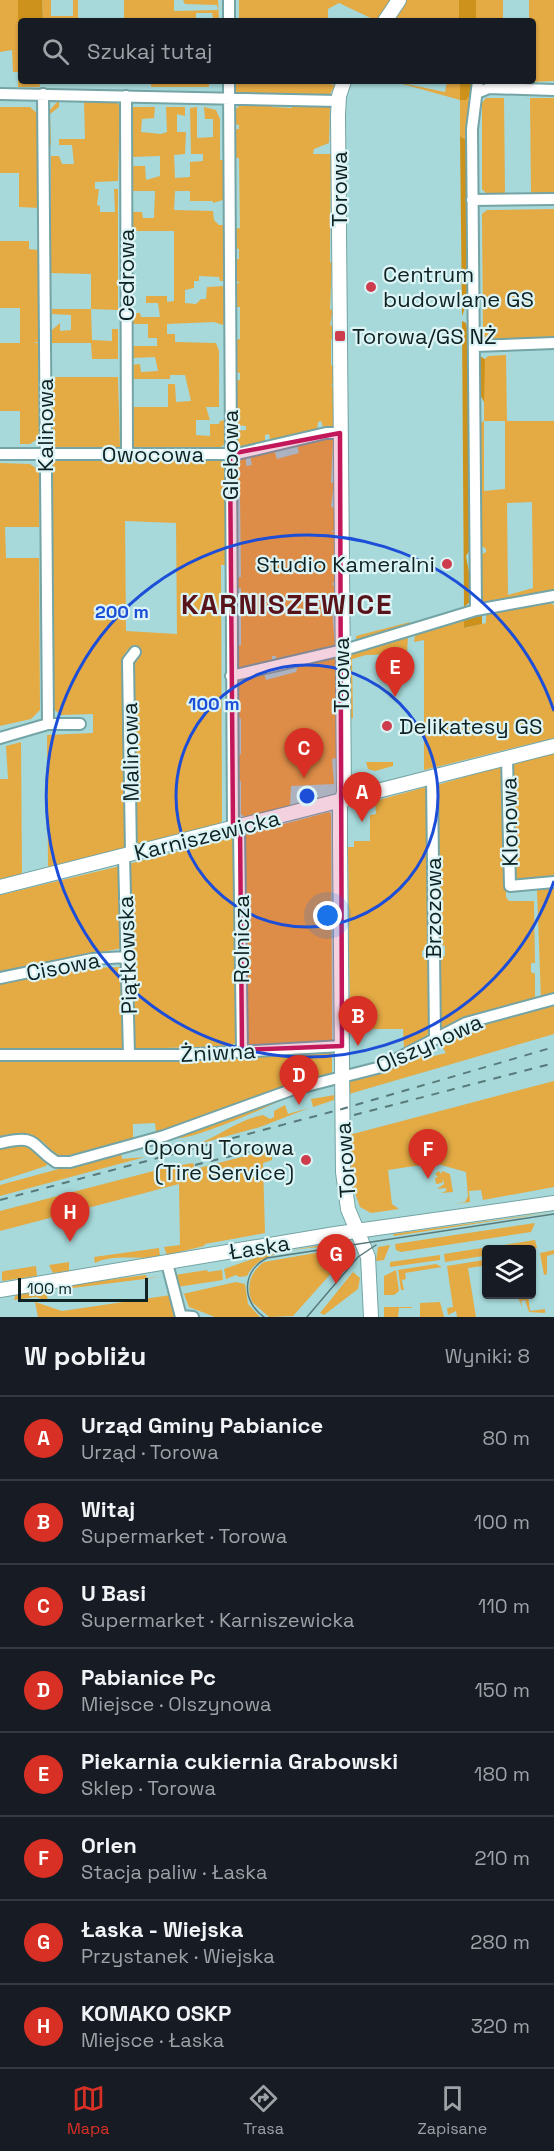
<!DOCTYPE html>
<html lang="pl">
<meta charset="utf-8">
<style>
:root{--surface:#171b24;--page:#20242c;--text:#f1f3f6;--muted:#9ea1a6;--line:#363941;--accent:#d93025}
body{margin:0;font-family:"Space Grotesk",sans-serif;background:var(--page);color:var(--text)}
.controls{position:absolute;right:18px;bottom:18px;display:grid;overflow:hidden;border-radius:6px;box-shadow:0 2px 4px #0004}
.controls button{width:54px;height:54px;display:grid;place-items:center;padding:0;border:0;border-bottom:2px solid var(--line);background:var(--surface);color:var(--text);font:30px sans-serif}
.scale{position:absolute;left:18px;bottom:15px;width:130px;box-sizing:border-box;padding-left:6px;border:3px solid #0e2223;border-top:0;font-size:16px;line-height:21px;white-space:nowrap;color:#0e2223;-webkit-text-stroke:4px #dcf4f5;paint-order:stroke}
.you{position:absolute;left:328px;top:916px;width:21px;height:21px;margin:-15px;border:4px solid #fff;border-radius:50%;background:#1a73e8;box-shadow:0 0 0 9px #1a73e833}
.badge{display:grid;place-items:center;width:39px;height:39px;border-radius:50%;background:var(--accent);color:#fff;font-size:20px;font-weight:700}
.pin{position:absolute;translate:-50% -50px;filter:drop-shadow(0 2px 3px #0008)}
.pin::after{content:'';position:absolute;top:32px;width:21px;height:18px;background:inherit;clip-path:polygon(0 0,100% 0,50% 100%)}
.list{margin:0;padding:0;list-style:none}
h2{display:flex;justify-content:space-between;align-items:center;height:78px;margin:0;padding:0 24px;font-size:26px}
h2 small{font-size:20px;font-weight:400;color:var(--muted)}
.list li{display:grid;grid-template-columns:39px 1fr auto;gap:18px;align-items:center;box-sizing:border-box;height:84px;padding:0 24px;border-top:2px solid var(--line)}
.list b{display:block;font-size:22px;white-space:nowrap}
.list p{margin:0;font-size:20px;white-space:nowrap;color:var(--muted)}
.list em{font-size:20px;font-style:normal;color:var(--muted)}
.icon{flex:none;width:33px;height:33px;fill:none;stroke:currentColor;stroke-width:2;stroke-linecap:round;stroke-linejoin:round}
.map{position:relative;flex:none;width:554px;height:1317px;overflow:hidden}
.search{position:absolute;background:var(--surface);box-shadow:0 2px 4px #0004;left:18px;right:18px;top:18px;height:66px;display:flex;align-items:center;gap:15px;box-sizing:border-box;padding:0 21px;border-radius:6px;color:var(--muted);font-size:22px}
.sheet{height:750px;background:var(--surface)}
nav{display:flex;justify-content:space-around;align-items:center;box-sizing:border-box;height:84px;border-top:2px solid var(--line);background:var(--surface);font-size:16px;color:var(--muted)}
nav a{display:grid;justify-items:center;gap:3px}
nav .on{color:var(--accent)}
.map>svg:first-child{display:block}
</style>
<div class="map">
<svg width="554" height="1317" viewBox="0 0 554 1317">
<rect width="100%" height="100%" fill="#a7d9da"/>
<path fill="#e4aa44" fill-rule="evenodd" d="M0,0H18L21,81H39L40,87H18V72H13L12,50L0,52Z
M42,0H51V16H73V0H78V21H43Z
M124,0H174V11L218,10L217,5L185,4L183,0H218L219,20L213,18L212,13H196V21H124Z
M239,0H391L377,21L339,3L328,9V20L333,21H239Z
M407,0H459V21H393Z
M476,0H503V21H476Z
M529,0H554V81L530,82L533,81V21H529Z
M151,81L209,82V87H151Z
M233,81H337L336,84H329L335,85L329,96L238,95L234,92Z
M392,81L445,92L447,81H460L461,99L472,85V81H476L466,140L460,136V100Z
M486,98H504L505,193L487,194L482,189V103Z
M530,98H554V193H531Z
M59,100V107L50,114L51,145L48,146V112Z
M84,101H115L120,106L118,181L95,182V189H99L97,205L100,206V212H115L114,189H118V310L91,309L92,340L112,341V329H118V359H92L91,343H52V330L60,323V331L71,330V315L52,314V309H91V274L50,273L51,156H59L62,164H74L72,145H59V139H85Z
M270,104L272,107L292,108V104L330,106L329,143L314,149L313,154H331L330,248V262L332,263L330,309L333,310L330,325L333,326V339H331V365L334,366V384L331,385L334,388V401L331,402H334V425L324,430L321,421L318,422L317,431L271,443L269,434L265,435V444L241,449L234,442V431L246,430V426L234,425V380H240V373L234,372V340L240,339V307H234L233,286L240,282L234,281L235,259H239V249L233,248V229L240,228L239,158H233V129H239V125L233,124L234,111L240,105Z
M0,107H30L38,114L40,208L19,207V173H0Z
M132,107H155L154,118L142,119L141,132L161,134L167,132L166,107H185V116L177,114V132H186L185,154L174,155L175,178L190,177V162L203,161V154H191L190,108L197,107V138L213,137V119H205L204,107L216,110L220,119V160H225L223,200L213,203V201H190V191H175L174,210L213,211L214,220L219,225H225L226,281H220L219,277L199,276V281H194V288L185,290V303L196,304L201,299H206L207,287L225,286V322L223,325L214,322L167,324V334H175V342L216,343L219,351V407H206L210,420H196V435L210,436V424H219L220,421L225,420L226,443L217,450H137L129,443L132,407H168V384H175L176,402L191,401L185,375H170V379H132V365L140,364L141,372L158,371L155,357L132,358V346H157V338H148V324H132V313H140L141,317H160L158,303H146V296H167V302L174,301V231H132V212H142L143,218H154L155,191H133L132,166H145L146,180L160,176V156L132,157Z
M554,209V339L488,340L483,335L482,214L487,210Z
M0,241H29V249L38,250L40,342H33L38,343L39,438L30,444H20V411H0V343H20V308H0Z
M506,355L507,421H554V592L484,603L480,600L479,556L486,552V549L478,543L477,425L484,421V360L488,356ZM484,421H505V489L484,491ZM532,502L533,588L508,595L507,503Z
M51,377H118L120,447L58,449L51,444Z
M329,437L333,440L331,483H334L331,506L334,509V530L331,532H334V582L332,584L334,586V609L332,610L335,645L287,660L285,653L286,660L276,662V656H272V663L243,670C233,666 236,655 235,646L241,645V588H235V578L241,577L240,494V489H234L236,463L246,457V466L252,465L250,456L274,450L277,459L299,453L297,444Z
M219,458L225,465L227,565H221L222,821L218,825L135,845L132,725L126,647L128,847L48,867L47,735L93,733V714L61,715L52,708L51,465L58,459ZM125,521L176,523L177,634L126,631Z
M0,463L30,464L39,470V527H5L6,558H39L40,710L31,719L0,726Z
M548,602L554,605V738L424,770V640L414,642L415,635L464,619L465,628L486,623V612Z
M410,622L407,629L356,643V636Z
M408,636L407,654L366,655L352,659L353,718L349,719L348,654Z
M331,657L335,659L336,758L332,759L334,784L291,786L290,806L246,818L241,814V781L238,780V769L241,768L238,767V755L241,754V719L235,713C235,682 233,681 264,673L266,680L296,672L298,665Z
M21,742L22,874L0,879V779H8L6,746Z
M554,751V879L514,883L513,765Z
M366,762H393V766L375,771L368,769Z
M502,766L506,808V897L509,901H534L535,963H531V972L535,974V998L533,1002L481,1013L439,1031L441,1028L437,1024L439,956H445V946L436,942L437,785Z
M362,773L365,786L357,788L351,776Z
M426,787L430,947L422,951V957H431L432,1025L426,1037L404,1051L403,1029H350L348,847H354V841H370V815L376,814L375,801Z
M329,812L331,814L332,1042L250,1045L246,1042V834Z
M231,838L235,841L236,1042L232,1046L132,1049L128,864Z
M120,866L122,948L0,973V895Z
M554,885V996L541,1000L537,890Z
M126,967L127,1049H23L0,1057V984L76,968Z
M554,1001V1034L349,1094V1080L427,1045L430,1057L446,1053L439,1042L467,1026L530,1011L532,1007Z
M332,1052V1075L156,1132L155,1123L133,1124V1139L65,1160C51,1155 53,1150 43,1142C32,1133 13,1138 0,1139V1061H180Z
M554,1081V1187L483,1200L481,1190L469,1191L470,1202L453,1204L465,1202L468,1196L466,1172L434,1163L388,1170L392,1204L399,1209L371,1213L360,1207L350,1179L349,1135Z
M291,1095C276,1104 190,1141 177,1138V1136Z
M335,1095L334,1100L313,1107L311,1099Z
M285,1105L288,1114L309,1108L260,1127L195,1145C221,1136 234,1121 263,1115L270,1119L274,1117V1111Z
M24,1142L32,1145L48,1162L46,1166L0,1181V1148Z
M272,1149V1160L263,1163L265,1233L205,1244L204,1246L167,1255L164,1247L180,1245L179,1184L0,1231V1211L165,1168L193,1163L195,1169Z
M121,1152L122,1159L145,1157L0,1196V1185Z
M439,1171L441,1174L442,1171L450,1174L453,1192L441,1193L446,1191V1188L437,1189L444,1184L443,1179L442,1183L436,1184L435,1178L438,1177L435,1174Z
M554,1212L394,1236L393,1234Z
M535,1223L531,1232L401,1252L396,1250L395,1244Z
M535,1240L537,1248L486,1250V1256L485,1248Z
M333,1243L334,1245C306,1250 261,1247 247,1276L239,1277L236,1275L226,1279L224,1269L264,1255Z
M390,1245L384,1260L376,1261L378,1247Z
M350,1247L352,1250L293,1316L269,1317L252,1302C246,1286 250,1272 264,1262Z
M159,1248L160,1256C138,1261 116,1253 95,1263L94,1257Z
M482,1248L483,1256L445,1262L444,1254Z
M554,1250V1254L547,1256V1274L544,1275L540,1253Z
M440,1255V1260L390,1267V1262Z
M484,1260L485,1270L482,1266L468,1268L476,1317H457L456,1311L448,1315L447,1308L453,1307L447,1266Z
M69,1262V1271L53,1273L49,1265Z
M436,1264L442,1267L405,1273L406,1279L402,1280L404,1290H401L398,1270Z
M36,1266L37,1276L2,1281V1272L4,1271Z
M207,1270L208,1272L222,1270L223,1280L177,1287L175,1275Z
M396,1270L399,1291L394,1295H384V1276Z
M353,1272L360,1278L358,1289L324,1315L320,1313Z
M146,1275L147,1278L160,1277L57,1290L59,1286Z
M236,1282L245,1284L248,1304L260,1317H215L189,1307L184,1294L178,1295Z
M42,1289L46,1291L48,1301L36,1297L14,1300L16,1292Z
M171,1295L177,1317H38L35,1302L62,1311Z
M517,1295H528L530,1311L545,1309V1313L529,1312L525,1300L521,1301L522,1307Z
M440,1302L444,1317H420V1303Z
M384,1307H412V1308H399L398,1317H384Z"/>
<path fill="#cd921b" d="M18,0H42L43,21H21V37H18Z
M459,0H476V21H459Z
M460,81H472L471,94L466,100H460Z
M460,136L466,140L468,150L469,286L468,300L462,316Z
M462,321L466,323L471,352L468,395L471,548L466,556L471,583V601L464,607Z
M478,355L485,359L484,402L477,389Z
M482,614V624L464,628V619Z"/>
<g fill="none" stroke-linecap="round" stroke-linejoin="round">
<defs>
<path id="street" d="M229,0V21
M229,81L233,829
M477,93L489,88L554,90
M0,94L339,101
M43,94L48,724
M126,96L127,454
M472,200L554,199
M475,346L554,343
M0,454H237L326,433H340
M476,610L472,129L478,81
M231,676L351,648L476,610L554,596
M0,738L48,724H80
M507,758L510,886L554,882
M432,778L435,1038
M239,827L242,1050
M131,854L128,661L135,652
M124,856L129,1055
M0,978L92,959L126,957
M0,1055H180L342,1046
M0,1143C40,1134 29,1145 56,1162H70L164,1136L291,1090L381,1067L466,1023L554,999
M167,1263L181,1317
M181,1316L193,1317"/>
<path id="secondary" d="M385,21L399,0
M344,81L339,96L338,116L344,792L340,807V845L343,1172L348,1209L368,1257L371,1317
M0,887L554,746
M0,1290L335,1234L554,1203"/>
</defs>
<use href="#street" stroke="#74a4a5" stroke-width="14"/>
<use href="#secondary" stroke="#74a4a5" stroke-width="16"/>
<use href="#street" stroke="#fff" stroke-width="10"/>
<use href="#secondary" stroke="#fff" stroke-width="14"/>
<path stroke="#587a7b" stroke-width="1.5" d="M264,1317C241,1301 242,1271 267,1258L554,1214
M307,1317L358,1257L376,1245"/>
<path stroke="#587a7b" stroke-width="2" stroke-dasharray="8 8" stroke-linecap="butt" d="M354,1115L554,1063
M195,1165L271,1146
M0,1200L342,1109L554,1047"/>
</g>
<path fill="#c2185b" fill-opacity="0.2" stroke="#c2185b" stroke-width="4.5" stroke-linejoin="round" d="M340,433L342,1046L242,1050L240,827L233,829L230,454Z"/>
<g fill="none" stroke="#1d4ed8" stroke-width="3">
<circle cx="307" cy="796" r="131"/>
<path d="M554 881A261 261 0 1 1 554 711"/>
</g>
<g fill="#ce3d4e" stroke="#dcf4f5" stroke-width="2">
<circle cx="371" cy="287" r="6"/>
<rect x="334" y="330" width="12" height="12" rx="3"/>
<circle cx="447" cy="564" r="6"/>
<circle cx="387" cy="726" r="6"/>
<circle cx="306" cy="1160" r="6"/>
</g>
<g text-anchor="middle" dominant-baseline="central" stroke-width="4.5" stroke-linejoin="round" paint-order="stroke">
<g font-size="22" fill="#0e2223" stroke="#dcf4f5">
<text transform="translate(339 189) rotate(-90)">Torowa</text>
<text transform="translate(126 275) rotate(-90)">Cedrowa</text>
<text transform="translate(45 425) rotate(-90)">Kalinowa</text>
<text x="153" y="454">Owocowa</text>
<text transform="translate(230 455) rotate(-90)">Glebowa</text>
<text transform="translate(341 675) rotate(-90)">Torowa</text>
<text transform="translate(130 752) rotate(-91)">Malinowa</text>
<text transform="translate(509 822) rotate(-91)">Klonowa</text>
<text transform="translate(207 835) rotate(-14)">Karniszewicka</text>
<text transform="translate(433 908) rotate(-90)">Brzozowa</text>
<text transform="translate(241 939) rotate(-90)">Rolnicza</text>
<text transform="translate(127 955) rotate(-92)">Piątkowska</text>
<text transform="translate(63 966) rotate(-11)">Cisowa</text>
<text transform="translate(429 1043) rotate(-24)">Olszynowa</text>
<text transform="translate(218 1052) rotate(-3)">Żniwna</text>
<text transform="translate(345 1160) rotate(-94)">Torowa</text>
<text transform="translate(259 1247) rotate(-9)">Łaska</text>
</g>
<g font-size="22" fill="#0e2223" stroke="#dcf4f5" text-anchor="start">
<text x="383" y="274">Centrum<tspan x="383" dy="25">budowlane GS</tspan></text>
<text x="352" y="336">Torowa/GS NŻ</text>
<text x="435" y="564" text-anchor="end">Studio Kameralni</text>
<text x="399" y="726">Delikatesy GS</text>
<text x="294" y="1147" text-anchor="end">Opony Torowa<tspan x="294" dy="25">(Tire Service)</tspan></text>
</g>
<g font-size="28" font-weight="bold" letter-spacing="1.5" fill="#58131b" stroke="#dcf4f5">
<text x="287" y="604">KARNISZEWICE</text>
</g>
</g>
<circle cx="307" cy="796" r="9" fill="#1d4ed8" stroke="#dcf4f5" stroke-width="3"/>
<g font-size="18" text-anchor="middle" font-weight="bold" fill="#1d4ed8" stroke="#dcf4f5" stroke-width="4.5" stroke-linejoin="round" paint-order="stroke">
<text x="122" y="618">200 m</text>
<text x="214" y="710">100 m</text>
</g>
</svg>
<div class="controls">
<button><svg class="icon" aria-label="layers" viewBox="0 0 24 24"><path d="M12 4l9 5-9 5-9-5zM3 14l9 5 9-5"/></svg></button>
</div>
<div class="scale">100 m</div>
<div class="you"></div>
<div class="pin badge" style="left:362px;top:822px">A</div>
<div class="pin badge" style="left:358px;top:1046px">B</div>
<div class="pin badge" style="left:304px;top:778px">C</div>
<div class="pin badge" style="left:299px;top:1105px">D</div>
<div class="pin badge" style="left:395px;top:697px">E</div>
<div class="pin badge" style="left:428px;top:1179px">F</div>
<div class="pin badge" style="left:336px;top:1284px">G</div>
<div class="pin badge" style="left:70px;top:1242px">H</div>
<div class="search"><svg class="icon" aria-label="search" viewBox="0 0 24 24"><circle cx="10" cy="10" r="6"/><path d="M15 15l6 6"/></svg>Szukaj tutaj</div>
</div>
<section class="sheet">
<h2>W pobliżu<small>Wyniki: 8</small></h2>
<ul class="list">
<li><span class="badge">A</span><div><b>Urząd Gminy Pabianice</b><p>Urząd · Torowa</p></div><em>80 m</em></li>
<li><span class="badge">B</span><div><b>Witaj</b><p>Supermarket · Torowa</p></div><em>100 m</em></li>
<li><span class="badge">C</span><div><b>U Basi</b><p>Supermarket · Karniszewicka</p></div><em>110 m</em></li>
<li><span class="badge">D</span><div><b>Pabianice Pc</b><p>Miejsce · Olszynowa</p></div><em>150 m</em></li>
<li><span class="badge">E</span><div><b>Piekarnia cukiernia Grabowski</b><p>Sklep · Torowa</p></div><em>180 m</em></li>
<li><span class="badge">F</span><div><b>Orlen</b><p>Stacja paliw · Łaska</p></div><em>210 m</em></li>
<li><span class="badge">G</span><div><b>Łaska - Wiejska</b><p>Przystanek · Wiejska</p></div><em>280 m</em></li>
<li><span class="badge">H</span><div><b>KOMAKO OSKP</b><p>Miejsce · Łaska</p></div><em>320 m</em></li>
</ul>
</section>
<nav>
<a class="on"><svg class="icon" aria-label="map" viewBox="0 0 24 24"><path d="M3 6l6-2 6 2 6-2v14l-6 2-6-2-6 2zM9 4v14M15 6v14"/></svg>Mapa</a>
<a><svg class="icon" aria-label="directions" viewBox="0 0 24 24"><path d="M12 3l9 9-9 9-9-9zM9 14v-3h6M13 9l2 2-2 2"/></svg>Trasa</a>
<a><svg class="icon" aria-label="saved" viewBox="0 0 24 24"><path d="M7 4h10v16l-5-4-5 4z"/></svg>Zapisane</a>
</nav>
